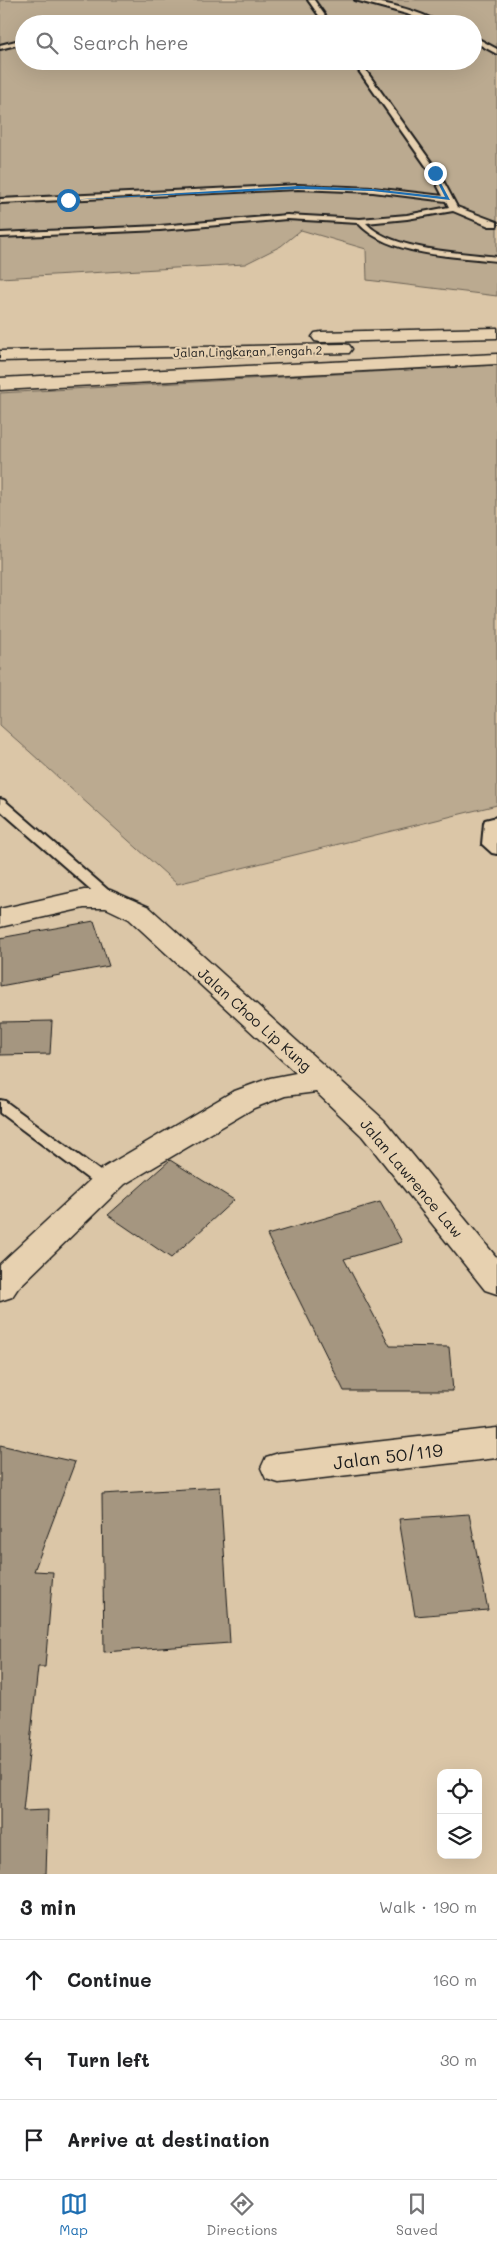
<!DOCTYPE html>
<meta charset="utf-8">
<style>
:root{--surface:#fff;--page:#f2f2f2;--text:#202124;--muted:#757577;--line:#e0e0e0;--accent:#1f6fb2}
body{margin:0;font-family:Mali,sans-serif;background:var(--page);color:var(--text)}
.controls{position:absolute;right:15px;bottom:15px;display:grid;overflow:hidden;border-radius:10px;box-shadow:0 5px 20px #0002}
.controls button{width:45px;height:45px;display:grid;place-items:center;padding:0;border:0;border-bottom:1px solid var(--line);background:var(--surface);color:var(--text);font:25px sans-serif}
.stop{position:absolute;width:15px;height:15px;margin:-11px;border:4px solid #1f6fb2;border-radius:50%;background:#fff}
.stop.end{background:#1f6fb2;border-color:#fff;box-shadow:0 1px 5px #0008}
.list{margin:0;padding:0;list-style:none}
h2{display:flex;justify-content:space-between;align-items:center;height:65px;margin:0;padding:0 20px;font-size:21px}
h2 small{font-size:16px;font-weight:400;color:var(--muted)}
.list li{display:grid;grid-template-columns:32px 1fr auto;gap:15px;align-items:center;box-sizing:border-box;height:80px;padding:0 20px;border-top:1px solid var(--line)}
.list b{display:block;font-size:19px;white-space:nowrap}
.list em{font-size:16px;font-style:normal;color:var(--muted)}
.icon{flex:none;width:28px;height:28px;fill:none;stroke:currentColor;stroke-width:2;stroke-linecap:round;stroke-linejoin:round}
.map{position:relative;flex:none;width:497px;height:1874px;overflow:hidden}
.search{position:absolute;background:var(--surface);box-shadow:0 5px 20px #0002;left:15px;right:15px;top:15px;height:55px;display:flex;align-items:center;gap:12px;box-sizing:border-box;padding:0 18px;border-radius:28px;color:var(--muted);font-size:19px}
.sheet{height:305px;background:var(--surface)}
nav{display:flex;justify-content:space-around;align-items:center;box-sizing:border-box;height:70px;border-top:1px solid var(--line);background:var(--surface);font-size:14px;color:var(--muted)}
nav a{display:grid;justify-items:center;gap:2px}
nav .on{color:var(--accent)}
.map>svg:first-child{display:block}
</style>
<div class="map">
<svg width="497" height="1874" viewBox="0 0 497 1874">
<rect width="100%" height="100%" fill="#dbc6a7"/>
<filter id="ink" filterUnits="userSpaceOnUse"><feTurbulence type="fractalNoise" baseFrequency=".02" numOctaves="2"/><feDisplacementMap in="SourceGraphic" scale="10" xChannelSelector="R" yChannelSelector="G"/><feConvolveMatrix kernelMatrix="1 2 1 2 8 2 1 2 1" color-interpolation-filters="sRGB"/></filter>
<g filter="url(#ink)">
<path fill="#bbaa90" stroke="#6c6356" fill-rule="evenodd" d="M0,0H497V296L367,280L366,249L301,230L281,246L245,264L0,278ZM24,24H473V61H24Z
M497,365V805L177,884L0,725V393Z"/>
<path fill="#a59680" stroke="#1c1c1c" d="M94,921L109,966L0,986V938Z
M52,1021L50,1054L0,1055V1022Z
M170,1160L234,1200L171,1258L108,1215Z
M380,1202L402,1242L344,1259L390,1346L449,1347L453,1391H344L267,1235Z
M0,1445L75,1462L34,1571L53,1572L45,1667H38L23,1811L48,1810L46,1874H0Z
M220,1487L230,1643L104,1652L102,1494Z
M469,1514L488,1610L415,1616L399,1519Z"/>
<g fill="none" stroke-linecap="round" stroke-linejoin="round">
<defs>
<path id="lane" d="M308,0H314L331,24H325Z
M355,0C378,0 422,11 441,24H431L407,14Z
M473,36L497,49V54L473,41Z
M24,39V43L0,49V45Z
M352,61H359L439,173L457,207L497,222V226H489L453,211L407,219L366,223C392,251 460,252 497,257V261C454,256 388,256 358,223L287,219L160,230L0,237V233L160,226L287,215L360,219L407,215L449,207L446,201L373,192L298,189L0,203V199L298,185L373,188L443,196L431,173Z
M0,799L4,800L115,896L117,899L115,902H105L0,810Z
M497,817V854L492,853L482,844L484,823L485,820Z
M0,1100L5,1101L111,1179L113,1183L111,1187L105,1189L99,1187L0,1113Z"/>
<path id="street" d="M84,890H110L149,907L384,1120L497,1258V1294L485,1290L362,1136L316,1092L285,1096L254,1108L125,1184L18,1288L12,1297L0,1301V1264L103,1168L232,1092L270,1078L296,1073L129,919L106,908H84L0,927V909Z
M497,1428V1458L279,1483L266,1479L261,1468L266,1457L279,1453Z"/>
<path id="highway" d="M497,328V338L321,342L315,341L312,337L315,333L321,332Z
M343,344L349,345L352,349L349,353L0,361V351Z
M497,354V364L0,390V378Z"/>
</defs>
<use href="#lane" stroke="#1c1c1c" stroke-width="4"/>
<use href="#street" stroke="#1c1c1c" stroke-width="3"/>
<use href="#highway" stroke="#1c1c1c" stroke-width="3"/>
<use href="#lane" fill="#e7d1b0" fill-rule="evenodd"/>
<use href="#street" fill="#e7d1b0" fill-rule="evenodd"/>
<use href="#highway" fill="#e7d1b0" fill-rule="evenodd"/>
</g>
</g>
<path fill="#1f6fb2" d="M435,172L450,200L373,191L298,189L66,200L298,186L373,189L445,197L433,173Z"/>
<g text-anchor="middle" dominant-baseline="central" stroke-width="4" stroke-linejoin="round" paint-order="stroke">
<g font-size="12" fill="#1c1c1c" stroke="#e7d1b0">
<text transform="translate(248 351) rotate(-1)">Jalan Lingkaran Tengah 2</text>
</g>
<g font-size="15" fill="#1c1c1c" stroke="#e7d1b0">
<text transform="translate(255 1019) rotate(42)">Jalan Choo Lip Kung</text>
<text transform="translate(412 1178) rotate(50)">Jalan Lawrence Law</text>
</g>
<g font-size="18" fill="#1c1c1c" stroke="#e7d1b0">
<text transform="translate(388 1456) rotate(-7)">Jalan 50/119</text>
</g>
</g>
</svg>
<div class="controls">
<button><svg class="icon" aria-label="locate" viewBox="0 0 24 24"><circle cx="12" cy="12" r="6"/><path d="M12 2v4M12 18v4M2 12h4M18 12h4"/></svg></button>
<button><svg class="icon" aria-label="layers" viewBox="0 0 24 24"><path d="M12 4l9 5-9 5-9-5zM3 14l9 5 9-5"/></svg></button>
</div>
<div class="stop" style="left:68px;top:200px"></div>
<div class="stop end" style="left:435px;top:173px"></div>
<div class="search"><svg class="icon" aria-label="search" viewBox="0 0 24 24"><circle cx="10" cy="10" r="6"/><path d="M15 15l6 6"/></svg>Search here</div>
</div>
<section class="sheet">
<h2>3 min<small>Walk · 190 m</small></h2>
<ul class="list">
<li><svg class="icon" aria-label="ahead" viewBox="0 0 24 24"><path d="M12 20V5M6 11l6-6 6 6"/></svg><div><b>Continue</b></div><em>160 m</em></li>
<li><svg class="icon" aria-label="left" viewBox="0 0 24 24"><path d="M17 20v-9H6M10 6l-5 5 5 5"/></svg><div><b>Turn left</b></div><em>30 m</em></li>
<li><svg class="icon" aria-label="arrive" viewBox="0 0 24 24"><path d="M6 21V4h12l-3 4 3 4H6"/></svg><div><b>Arrive at destination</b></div></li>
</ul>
</section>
<nav>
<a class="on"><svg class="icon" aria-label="map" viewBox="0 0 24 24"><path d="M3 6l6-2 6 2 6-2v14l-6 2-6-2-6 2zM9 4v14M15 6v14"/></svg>Map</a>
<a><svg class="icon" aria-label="directions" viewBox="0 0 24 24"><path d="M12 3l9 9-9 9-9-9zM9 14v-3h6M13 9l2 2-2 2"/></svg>Directions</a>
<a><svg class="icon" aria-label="saved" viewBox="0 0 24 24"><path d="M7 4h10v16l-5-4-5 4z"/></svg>Saved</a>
</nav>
